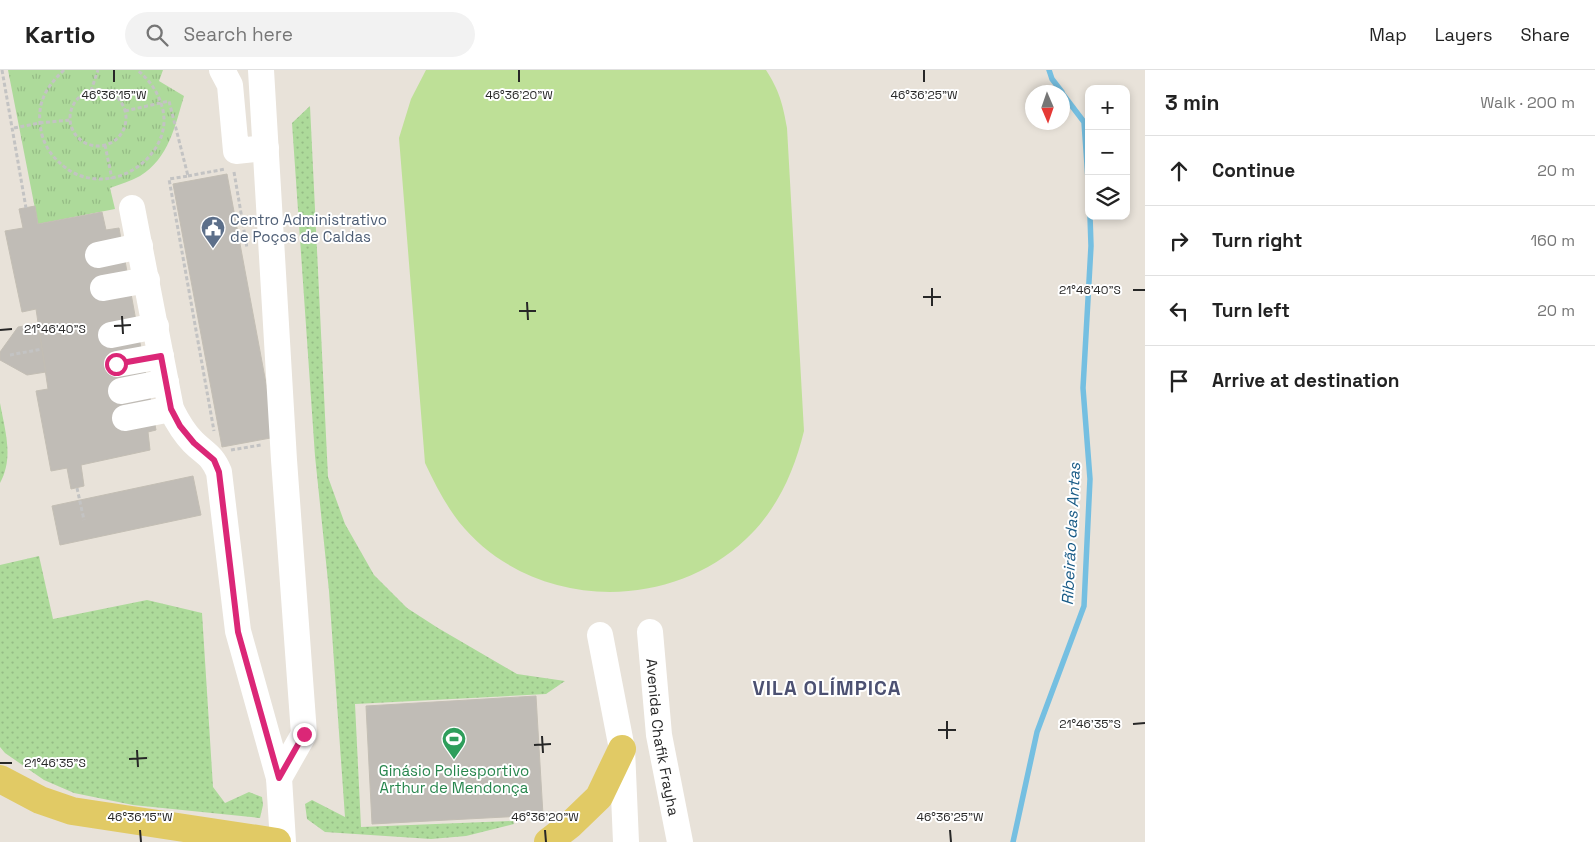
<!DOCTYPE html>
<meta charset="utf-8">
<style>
:root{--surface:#fff;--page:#f2f2f2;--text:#222;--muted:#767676;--line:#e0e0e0}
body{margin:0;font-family:"Space Grotesk",sans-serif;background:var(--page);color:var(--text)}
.controls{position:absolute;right:15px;top:15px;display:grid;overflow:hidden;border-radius:10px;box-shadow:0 2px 8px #0003}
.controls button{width:45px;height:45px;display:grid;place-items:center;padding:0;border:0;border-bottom:1px solid var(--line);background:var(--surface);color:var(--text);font:25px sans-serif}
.compass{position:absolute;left:1025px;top:15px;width:45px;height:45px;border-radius:50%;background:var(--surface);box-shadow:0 2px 8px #0003;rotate:178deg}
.stop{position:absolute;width:15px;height:15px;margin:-11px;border:4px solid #db2777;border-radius:50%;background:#fff}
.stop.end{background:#db2777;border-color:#fff;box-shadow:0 1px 5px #0008}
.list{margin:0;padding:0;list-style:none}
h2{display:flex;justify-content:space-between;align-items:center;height:65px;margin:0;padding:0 20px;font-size:21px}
h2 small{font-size:16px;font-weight:400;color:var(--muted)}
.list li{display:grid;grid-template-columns:32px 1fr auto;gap:15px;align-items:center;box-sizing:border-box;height:70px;padding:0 20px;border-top:1px solid var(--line)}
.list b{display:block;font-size:19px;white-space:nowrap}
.list em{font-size:16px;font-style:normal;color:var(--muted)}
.icon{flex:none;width:28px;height:28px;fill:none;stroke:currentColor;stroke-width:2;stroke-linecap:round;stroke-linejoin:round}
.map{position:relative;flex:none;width:1145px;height:772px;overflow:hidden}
header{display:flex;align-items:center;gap:30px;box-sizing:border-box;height:70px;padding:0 25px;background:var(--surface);border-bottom:1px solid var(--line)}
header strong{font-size:24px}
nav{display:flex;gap:28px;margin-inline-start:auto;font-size:18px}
.search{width:350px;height:45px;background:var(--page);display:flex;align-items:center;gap:12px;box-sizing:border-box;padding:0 18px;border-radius:28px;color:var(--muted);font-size:19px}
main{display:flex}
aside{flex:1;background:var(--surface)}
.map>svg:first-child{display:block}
</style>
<header>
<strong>Kartio</strong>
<div class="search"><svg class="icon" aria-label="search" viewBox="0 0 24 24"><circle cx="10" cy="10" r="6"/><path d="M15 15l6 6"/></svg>Search here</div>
<nav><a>Map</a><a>Layers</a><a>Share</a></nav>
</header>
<main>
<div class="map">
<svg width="1145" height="772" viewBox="0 0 1145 772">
<defs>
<pattern id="grass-dots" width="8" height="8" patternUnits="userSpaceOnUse" patternTransform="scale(1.25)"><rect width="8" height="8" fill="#adda9a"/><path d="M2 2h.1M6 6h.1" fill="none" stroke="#95bb85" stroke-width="1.8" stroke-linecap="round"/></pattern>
<pattern id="park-tufts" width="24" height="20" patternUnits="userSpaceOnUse" patternTransform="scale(1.25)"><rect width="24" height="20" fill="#adda9a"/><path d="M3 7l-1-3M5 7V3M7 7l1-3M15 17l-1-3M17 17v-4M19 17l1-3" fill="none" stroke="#95bb85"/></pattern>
</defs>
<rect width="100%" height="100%" fill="#e8e2d9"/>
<path fill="url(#grass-dots)" d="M310,36L328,407L345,454L374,505L407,538L438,558L517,604L565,611L546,624L355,634L361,757L513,751L514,754L466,766L431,769L325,762L307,749L305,734L312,730L345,747L329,521L315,386L292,53Z
M0,333C5,361 14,388 0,413Z
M39,486L53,549L147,530L202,543L213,717L225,733L249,722L262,727L263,735L260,748L133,735L74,723L44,710L5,683L0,677V495Z"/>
<path fill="url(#park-tufts)" d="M8,0H163L159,11L184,26C175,56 169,88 140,106C131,111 120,114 110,118L115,139L38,154Z"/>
<path fill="#bee097" d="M426,0H766C779,20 783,34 787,58L804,361C794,402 777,440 746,469C666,545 529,539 459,452C445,434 435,414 425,393L399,68L411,29Z"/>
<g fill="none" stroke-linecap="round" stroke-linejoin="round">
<path stroke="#75bfe1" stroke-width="5.5" d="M1049,0L1052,9L1062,22
M1062,23L1084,52L1089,123
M1013,772L1037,662L1084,536L1090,409L1083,318L1091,176L1090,146"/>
</g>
<path fill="#c0bcb6" stroke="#c3beb4" d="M227,104L276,367L222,377L173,114Z
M35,136L38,154L102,142L106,160L119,158L156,360L148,362L150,380L81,395L84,416L71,419L67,398L51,401L36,321L48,319L36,239L22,242L5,161L23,158L19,139Z
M38,254L46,302L27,305L0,290V282L18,257Z
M193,406L201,445L60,475L52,436Z
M536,626L543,745L372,754L366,636Z"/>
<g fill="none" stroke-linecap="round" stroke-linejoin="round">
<path stroke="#c3c3c3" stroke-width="3" stroke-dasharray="4 2.5" stroke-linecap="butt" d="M2,0L26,138
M64,0C44,19 35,36 42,65C46,79 54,89 66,98C76,106 89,109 101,109C131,109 162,84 164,53C165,33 153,12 137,0
M70 48a28 28 0 1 1 56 0a28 28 0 1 1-56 0Z
M91,21L98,0
M125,41L169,31L188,106L169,109L214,361
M14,58L39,53L70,50
M105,75L112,109
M234,102L247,178
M188,106L225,99
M10,285L42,279
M231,380L261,375
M77,418L84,450"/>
<g stroke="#fff" stroke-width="26">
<path d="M222,0L230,15L236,81L266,78"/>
<path d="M261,0L284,390L304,664L279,708"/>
<path d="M132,138L171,339C177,351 183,362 193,372C205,384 212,385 219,402L238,561L279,708L283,772"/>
<path d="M98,185L140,176"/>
<path d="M103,218L147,210"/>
<path d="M111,265L156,256"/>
<path d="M117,294L161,286"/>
<path d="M121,321L166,312"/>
<path d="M125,348L171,339"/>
<path id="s1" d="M650,562L659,665L680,772"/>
<path d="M600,565L622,679L626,772"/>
</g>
<path stroke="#e1ca65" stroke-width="28" d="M0,709L40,730L72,741L277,772
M548,772L570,755L599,727L622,679"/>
</g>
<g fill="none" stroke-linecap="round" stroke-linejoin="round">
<path stroke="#db2777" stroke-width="6" d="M116,294L161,286L171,339L180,356L194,373L214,390L219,402L238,562L279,708L304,664"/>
</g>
<path fill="none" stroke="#272727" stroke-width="2" d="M114,0V12M519,0V12M924,0V12M932,218V236M1133,220H1145M923,227H941M527,232L528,250M519,241H536M122,246L123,264M114,256L131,255M0,260L12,259M947,651V669M1133,654L1145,653M938,660H956M542,666L543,683M534,675L551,674M137,680L138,697M129,689L147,688M0,693H12M140,760L141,772M545,760L546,772M950,760L951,772"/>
<defs>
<symbol id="civic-pin" viewBox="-11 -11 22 30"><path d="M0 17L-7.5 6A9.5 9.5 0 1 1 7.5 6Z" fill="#5c6f8a" stroke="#fff"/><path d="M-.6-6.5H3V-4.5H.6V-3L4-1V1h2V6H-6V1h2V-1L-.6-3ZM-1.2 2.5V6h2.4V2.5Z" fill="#fff"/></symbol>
<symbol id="stadium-pin" viewBox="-11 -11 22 30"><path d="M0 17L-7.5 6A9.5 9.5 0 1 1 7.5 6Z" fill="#2e9e5b" stroke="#fff"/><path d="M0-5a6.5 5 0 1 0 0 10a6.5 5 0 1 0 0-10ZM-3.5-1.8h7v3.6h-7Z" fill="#fff"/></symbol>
</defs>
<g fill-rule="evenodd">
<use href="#civic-pin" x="199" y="144" width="28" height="38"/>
<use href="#stadium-pin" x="440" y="655" width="28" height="38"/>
</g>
<g text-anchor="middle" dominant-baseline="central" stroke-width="4" stroke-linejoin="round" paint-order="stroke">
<g font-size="15" fill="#4e5e75" stroke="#fff" text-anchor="start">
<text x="230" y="149">Centro Administrativo<tspan x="230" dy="17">de Poços de Caldas</tspan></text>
</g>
<g font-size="15" fill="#272727" stroke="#fff">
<text stroke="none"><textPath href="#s1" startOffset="106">Avenida Chafik Frayha</textPath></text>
</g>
<g font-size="15" fill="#27864d" stroke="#fff">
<text x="454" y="700">Ginásio Poliesportivo<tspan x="454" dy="17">Arthur de Mendonça</tspan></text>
</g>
<g font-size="16" font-style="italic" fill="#1a5c87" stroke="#fff">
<text transform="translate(1071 464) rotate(-87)">Ribeirão das Antas</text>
</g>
<g font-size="20" font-weight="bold" letter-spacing="1" fill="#4c5172" stroke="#fff">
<text x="827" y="618">VILA OLÍMPICA</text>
</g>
</g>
<g font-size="12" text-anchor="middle" fill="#272727" stroke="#fff" stroke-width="4" stroke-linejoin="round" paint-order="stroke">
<text x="114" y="29">46°36'15"W</text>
<text x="519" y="29">46°36'20"W</text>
<text x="924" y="29">46°36'25"W</text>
<text x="1090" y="224">21°46'40"S</text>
<text x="55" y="263">21°46'40"S</text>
<text x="1090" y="658">21°46'35"S</text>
<text x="55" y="697">21°46'35"S</text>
<text x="140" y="751">46°36'15"W</text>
<text x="545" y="751">46°36'20"W</text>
<text x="950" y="751">46°36'25"W</text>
</g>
</svg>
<div class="controls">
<button>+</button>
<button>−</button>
<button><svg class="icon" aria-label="layers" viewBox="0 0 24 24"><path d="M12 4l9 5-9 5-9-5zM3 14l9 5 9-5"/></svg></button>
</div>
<svg class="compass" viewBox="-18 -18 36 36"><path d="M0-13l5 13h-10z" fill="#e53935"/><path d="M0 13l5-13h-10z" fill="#767676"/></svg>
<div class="stop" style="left:116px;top:294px"></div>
<div class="stop end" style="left:304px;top:664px"></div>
</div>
<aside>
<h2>3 min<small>Walk · 200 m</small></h2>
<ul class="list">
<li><svg class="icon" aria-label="ahead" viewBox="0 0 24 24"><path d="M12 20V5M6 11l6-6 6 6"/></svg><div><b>Continue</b></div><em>20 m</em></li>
<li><svg class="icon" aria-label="right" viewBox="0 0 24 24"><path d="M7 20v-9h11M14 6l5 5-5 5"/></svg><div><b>Turn right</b></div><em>160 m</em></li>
<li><svg class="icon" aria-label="left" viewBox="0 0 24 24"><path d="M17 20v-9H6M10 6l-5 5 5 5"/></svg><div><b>Turn left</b></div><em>20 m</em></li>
<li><svg class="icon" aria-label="arrive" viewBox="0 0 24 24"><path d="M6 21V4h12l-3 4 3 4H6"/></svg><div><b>Arrive at destination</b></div></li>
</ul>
</aside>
</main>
